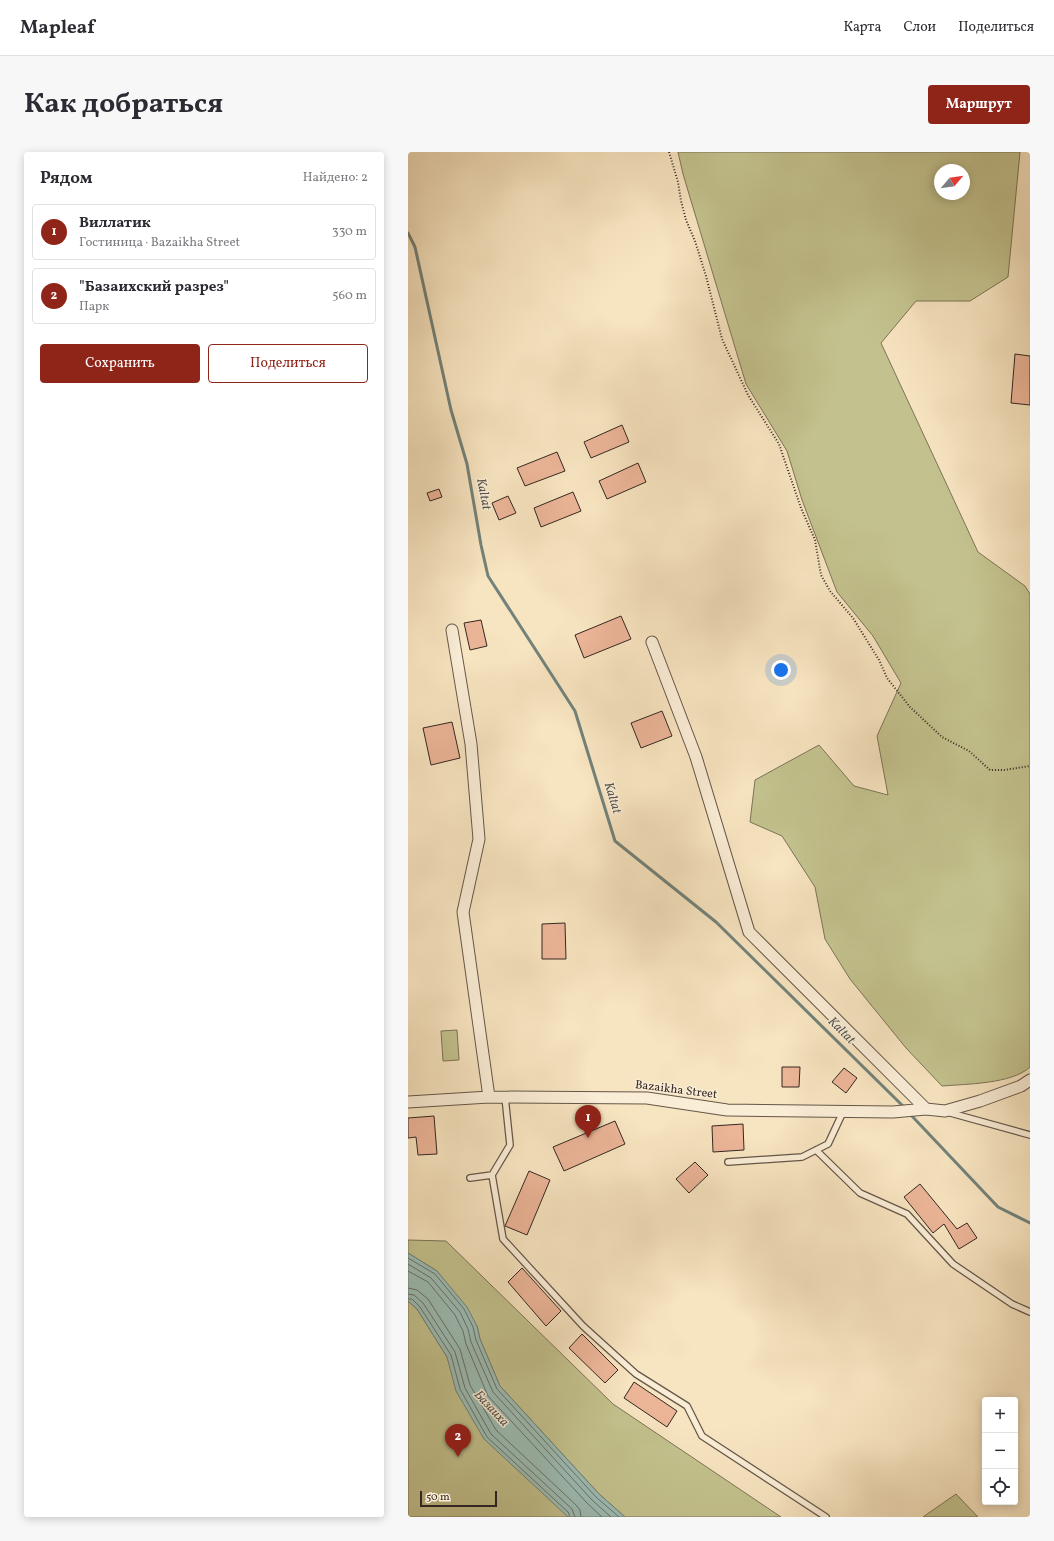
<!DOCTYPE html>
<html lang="ru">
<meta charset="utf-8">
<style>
:root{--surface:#fff;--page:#f7f7f7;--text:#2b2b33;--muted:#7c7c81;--line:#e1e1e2;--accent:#8f2418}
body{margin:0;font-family:Vollkorn,serif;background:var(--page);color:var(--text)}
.controls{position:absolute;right:12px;bottom:12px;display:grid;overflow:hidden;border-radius:4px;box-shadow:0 2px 10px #0003}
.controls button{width:36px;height:36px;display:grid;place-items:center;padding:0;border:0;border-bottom:1px solid var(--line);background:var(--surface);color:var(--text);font:20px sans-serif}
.compass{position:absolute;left:526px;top:12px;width:36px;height:36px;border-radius:50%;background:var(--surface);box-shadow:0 2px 10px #0003;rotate:61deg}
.scale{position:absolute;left:12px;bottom:10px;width:77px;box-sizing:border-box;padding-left:4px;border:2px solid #342721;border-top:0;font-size:11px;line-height:14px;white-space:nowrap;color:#342721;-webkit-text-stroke:3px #faedd6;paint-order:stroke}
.you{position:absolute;left:373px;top:518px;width:14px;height:14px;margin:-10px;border:3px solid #fff;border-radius:50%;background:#1a73e8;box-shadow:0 0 0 6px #1a73e833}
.badge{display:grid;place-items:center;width:26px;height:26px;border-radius:50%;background:var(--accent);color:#fff;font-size:13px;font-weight:700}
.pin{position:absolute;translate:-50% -33px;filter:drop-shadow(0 1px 2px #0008)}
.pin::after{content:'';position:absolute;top:21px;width:14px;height:12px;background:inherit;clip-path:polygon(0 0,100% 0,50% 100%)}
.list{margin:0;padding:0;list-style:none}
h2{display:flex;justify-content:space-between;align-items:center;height:52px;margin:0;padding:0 16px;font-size:17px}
h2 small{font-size:13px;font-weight:400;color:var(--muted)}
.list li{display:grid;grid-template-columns:26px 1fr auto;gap:12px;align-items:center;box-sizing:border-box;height:56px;margin:0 8px 8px;padding:0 8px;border:1px solid var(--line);border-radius:4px}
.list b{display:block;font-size:15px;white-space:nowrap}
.list p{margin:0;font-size:13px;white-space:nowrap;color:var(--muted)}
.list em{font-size:13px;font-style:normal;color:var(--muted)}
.actions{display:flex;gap:8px;padding:12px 16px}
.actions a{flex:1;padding:9px 0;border:1px solid var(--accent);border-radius:4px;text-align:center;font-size:14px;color:var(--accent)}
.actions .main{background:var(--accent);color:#fff}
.icon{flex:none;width:22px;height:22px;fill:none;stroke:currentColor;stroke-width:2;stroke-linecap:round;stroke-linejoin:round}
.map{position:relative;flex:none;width:622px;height:1365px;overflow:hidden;border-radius:4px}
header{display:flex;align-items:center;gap:24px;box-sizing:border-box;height:56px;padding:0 20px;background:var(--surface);border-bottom:1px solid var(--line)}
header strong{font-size:19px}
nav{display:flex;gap:22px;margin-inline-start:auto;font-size:14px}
.intro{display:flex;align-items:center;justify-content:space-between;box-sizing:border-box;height:96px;padding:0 24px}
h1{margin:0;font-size:28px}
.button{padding:10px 18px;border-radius:4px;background:var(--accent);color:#fff;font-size:14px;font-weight:700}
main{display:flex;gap:24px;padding:0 24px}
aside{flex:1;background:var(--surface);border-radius:4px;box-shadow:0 2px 10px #0003}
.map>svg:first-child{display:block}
</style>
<header>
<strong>Mapleaf</strong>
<nav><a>Карта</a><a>Слои</a><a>Поделиться</a></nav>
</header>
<div class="intro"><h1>Как добраться</h1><a class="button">Маршрут</a></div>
<main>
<aside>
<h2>Рядом<small>Найдено: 2</small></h2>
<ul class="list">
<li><span class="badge">1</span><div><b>Виллатик</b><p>Гостиница · Bazaikha Street</p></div><em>330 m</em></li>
<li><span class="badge">2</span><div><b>&quot;Базаихский разрез&quot;</b><p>Парк</p></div><em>560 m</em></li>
</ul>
<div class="actions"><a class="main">Сохранить</a><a>Поделиться</a></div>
</aside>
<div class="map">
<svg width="622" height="1365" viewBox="0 0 622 1365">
<rect width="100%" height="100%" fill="#f7e4c0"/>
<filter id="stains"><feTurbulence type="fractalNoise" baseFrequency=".005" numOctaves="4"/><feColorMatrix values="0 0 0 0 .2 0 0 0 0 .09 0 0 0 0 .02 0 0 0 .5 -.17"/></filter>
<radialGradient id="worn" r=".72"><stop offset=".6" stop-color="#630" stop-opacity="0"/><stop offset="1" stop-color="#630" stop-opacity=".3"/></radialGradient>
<path fill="#c3c28e" stroke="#7c7458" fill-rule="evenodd" d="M270,0H612L600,125L562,149H508L473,191L570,400L617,434L622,442V915C604,932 558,932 534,934L498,896L442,827L417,787L407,735L374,684L342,670L347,628L411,593L446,634L480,643L469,584L493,531L465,484L429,440L394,348L379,299L338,232L275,22ZM532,18H556V42H532Z
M49,878L51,908L35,909L33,879Z
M0,1088L38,1089L205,1252L373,1365H217L191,1342L92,1234L72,1187L69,1174L29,1119L0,1101Z
M0,1149L9,1157L39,1205L51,1243L163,1365H0Z
M548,1342L570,1365H515Z"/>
<path fill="#9dbeb6" stroke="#73827a" d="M0,1101L29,1119L59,1155L69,1174L72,1187L92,1234L191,1342L217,1365H160L76,1287L48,1239L39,1205L9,1157L0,1149Z"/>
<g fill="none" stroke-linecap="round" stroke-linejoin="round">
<path stroke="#68726c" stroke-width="1" d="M0,1106L27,1122L56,1157L65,1175L68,1188L89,1237L188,1345L211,1365
M0,1112L23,1126L52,1160L60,1177L63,1190L85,1240L184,1348L203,1365
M0,1119L20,1130L47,1163L55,1179L58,1192L80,1244L180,1352L194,1365
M0,1136L9,1138L20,1147L52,1197L62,1233L88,1278L168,1353L172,1358L173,1365
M0,1142L6,1143L15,1151L47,1200L57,1236L83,1282L164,1357L167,1365
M0,1147H4L12,1155L43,1203L52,1237L79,1285L160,1360L162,1365"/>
<path stroke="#73827a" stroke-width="3" d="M0,81L7,95L43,258L59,312L73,393L80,424L167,559L207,689L308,770L497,956
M502,962L590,1055L622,1071"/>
</g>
<path fill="#ecb598" stroke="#342721" d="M607,202L622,204V253L603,251Z
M214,273L221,290L183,306L176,290Z
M149,300L157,319L117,334L109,316Z
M230,311L238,330L199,347L191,329Z
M31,337L34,345L22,349L19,341Z
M165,340L173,359L133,375L126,356Z
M100,344L108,361L91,368L84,351Z
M213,464L223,487L176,506L167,483Z
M73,468L79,494L62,498L56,471Z
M254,559L264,584L233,596L223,571Z
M44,570L52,606L23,613L15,576Z
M157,771L158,807H134V772Z
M374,915H392L391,935H374Z
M436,916L449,926L438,941L424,930Z
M26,964L29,1002L10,1003L8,985L0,986V966Z
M207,969L217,992L156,1019L145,995Z
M335,972L336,998L305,1000L304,974Z
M287,1010L300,1023L281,1041L268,1027Z
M121,1019L142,1028L119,1083L97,1074Z
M512,1032L549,1077L559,1071L569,1086L551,1097L536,1072L525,1081L496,1045Z
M114,1116L153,1159L138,1174L100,1130Z
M174,1182L210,1218L197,1231L161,1196Z
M226,1230L269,1259L259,1275L216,1246Z"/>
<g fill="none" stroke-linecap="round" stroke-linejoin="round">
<defs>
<path id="lane" d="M97,945L102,993L84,1023L95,1087L175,1174L228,1222L279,1254L294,1284L418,1365
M539,960L622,983
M408,998L452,1041L499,1062L545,1112L604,1152L622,1160
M320,1010L394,1005L420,992L435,960
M62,1026L84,1023"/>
<path id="street" d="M44,478L63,592L71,687L55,760L81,945
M244,490L288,605L341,780L518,957
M0,950L81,945L239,946L319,958L485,960L518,957L537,959L572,949L613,934L622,928"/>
</defs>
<use href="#lane" stroke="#655649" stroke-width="8"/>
<use href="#street" stroke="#655649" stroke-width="13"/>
<path stroke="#342721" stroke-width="2" stroke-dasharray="1 2" stroke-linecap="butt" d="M261,0L270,30L273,49L278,68L287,89L298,124L314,187L340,243L371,292L393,356L407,388L413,423L422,439L445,466L471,508L479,526L502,555L534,585L561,599L582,618H596L622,614"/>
<use href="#lane" stroke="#faedd6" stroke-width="5.5"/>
<use href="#street" stroke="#faedd6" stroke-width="11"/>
</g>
<g text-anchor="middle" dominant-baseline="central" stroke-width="3" stroke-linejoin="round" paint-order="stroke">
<g font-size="12" fill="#342721" stroke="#faedd6">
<text transform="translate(268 938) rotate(7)">Bazaikha Street</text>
</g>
<g font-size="13" font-style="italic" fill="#54544e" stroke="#faedd6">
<text transform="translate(75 342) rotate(79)">Kaltat</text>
<text transform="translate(204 646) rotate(73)">Kaltat</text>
<text transform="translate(433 879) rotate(45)">Kaltat</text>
<text transform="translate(83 1257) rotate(47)">Базаиха</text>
</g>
</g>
<rect width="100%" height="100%" filter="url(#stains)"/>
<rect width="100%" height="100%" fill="url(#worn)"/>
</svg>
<div class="controls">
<button>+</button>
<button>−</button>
<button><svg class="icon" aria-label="locate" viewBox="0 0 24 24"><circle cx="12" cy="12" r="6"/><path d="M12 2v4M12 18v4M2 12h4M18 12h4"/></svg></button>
</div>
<svg class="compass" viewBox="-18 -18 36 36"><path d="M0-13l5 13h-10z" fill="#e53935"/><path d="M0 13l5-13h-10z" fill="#7c7c81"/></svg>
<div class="scale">50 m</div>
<div class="you"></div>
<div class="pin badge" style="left:180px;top:986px">1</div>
<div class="pin badge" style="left:50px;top:1305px">2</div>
</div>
</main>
